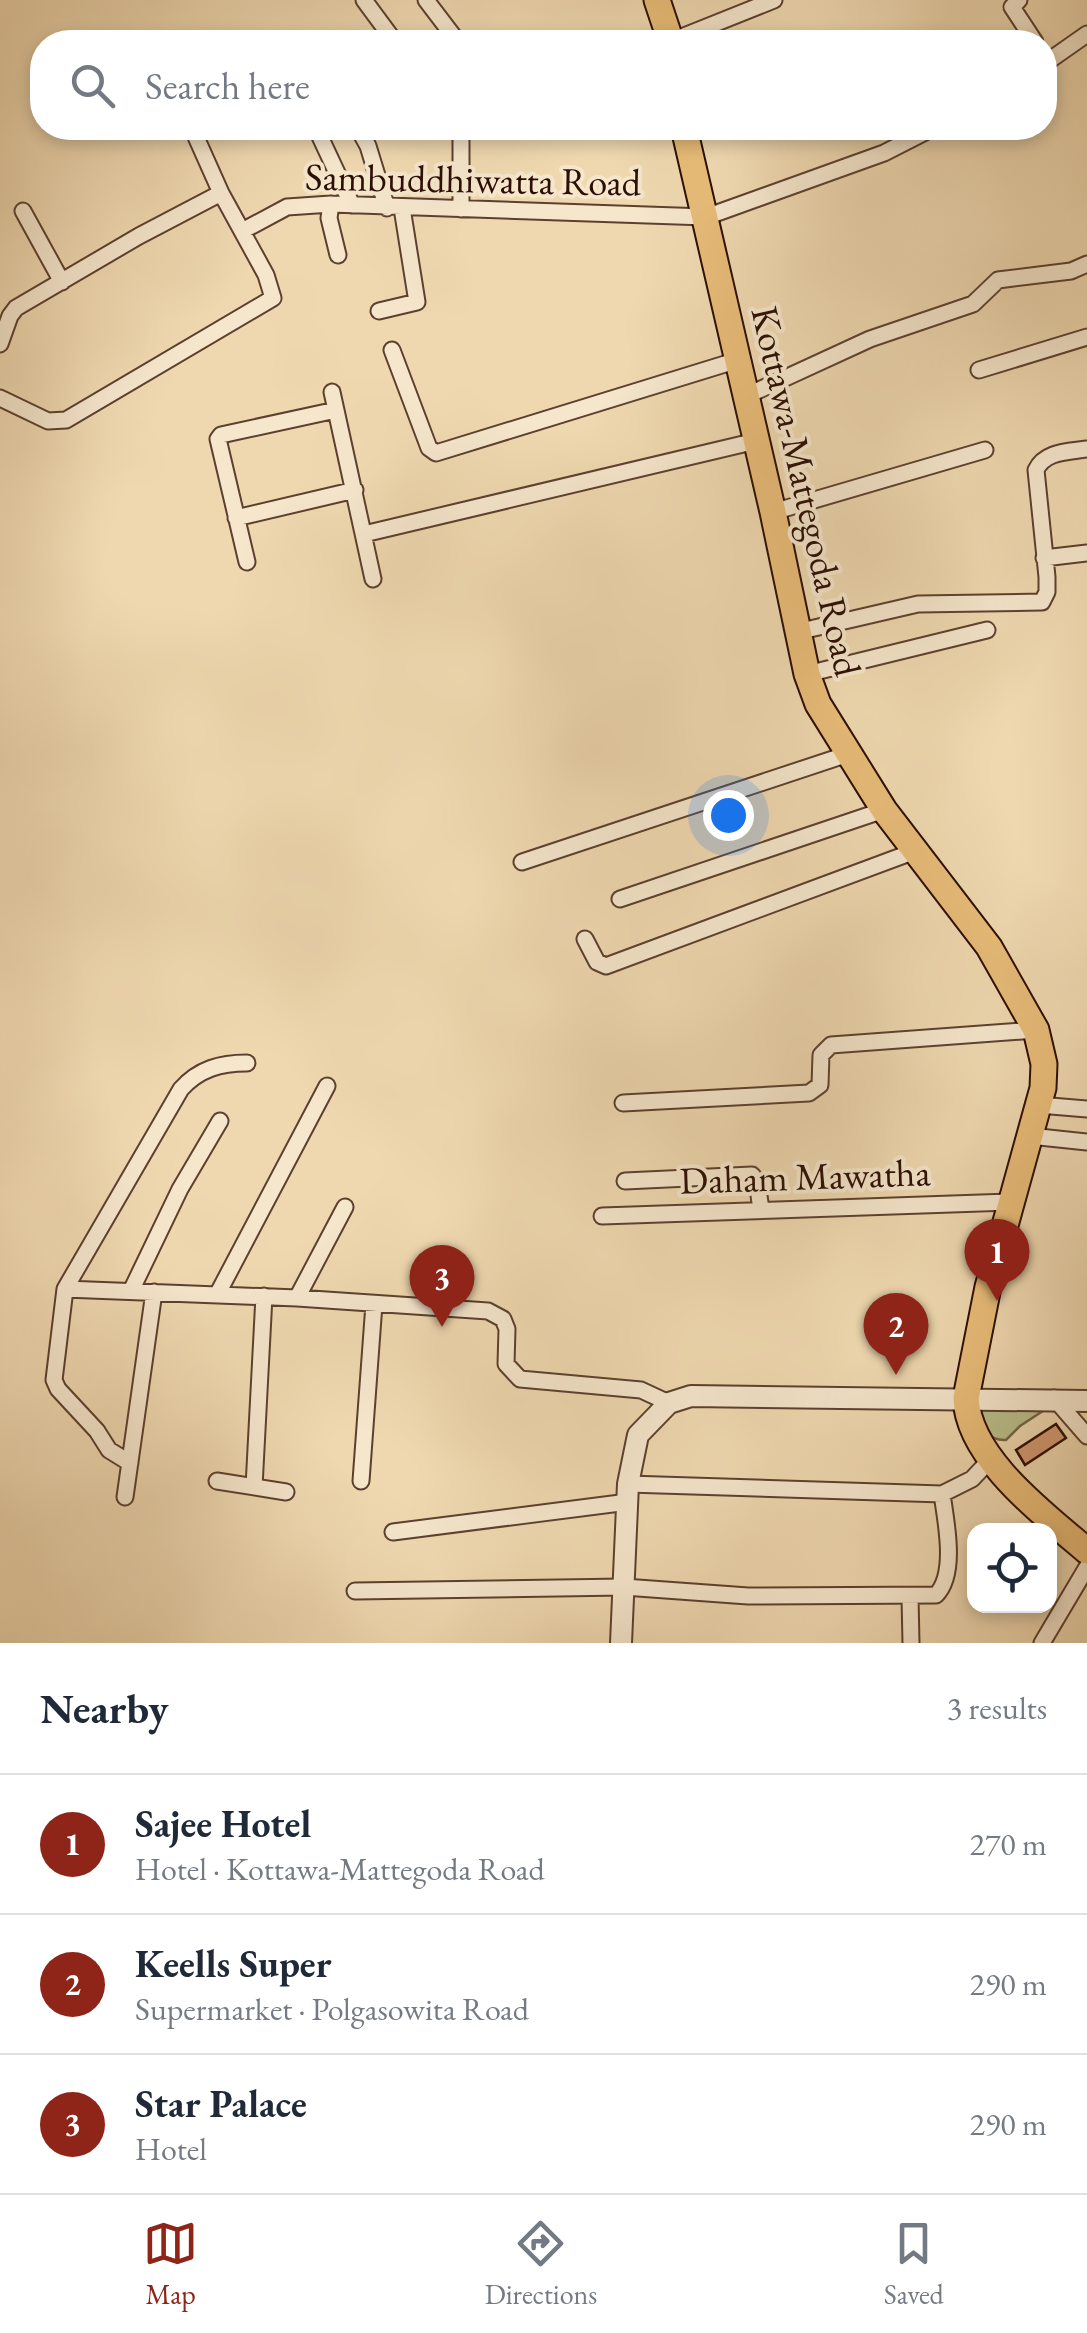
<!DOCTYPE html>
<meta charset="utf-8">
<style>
:root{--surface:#fff;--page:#f2f2f3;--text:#1f2937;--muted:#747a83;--line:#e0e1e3;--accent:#8f2418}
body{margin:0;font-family:"EB Garamond",serif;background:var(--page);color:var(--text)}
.controls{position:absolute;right:30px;bottom:30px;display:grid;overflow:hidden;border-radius:20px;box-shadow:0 5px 15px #0003}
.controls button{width:90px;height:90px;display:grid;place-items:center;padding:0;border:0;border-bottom:2px solid var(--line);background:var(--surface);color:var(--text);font:50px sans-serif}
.you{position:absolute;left:728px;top:815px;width:35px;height:35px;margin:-25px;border:8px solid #fff;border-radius:50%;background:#1a73e8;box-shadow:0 0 0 15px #1a73e833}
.badge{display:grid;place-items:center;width:65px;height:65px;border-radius:50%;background:var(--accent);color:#fff;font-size:32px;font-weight:700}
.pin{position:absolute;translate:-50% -82px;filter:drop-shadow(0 2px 5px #0008)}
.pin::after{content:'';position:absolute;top:52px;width:35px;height:30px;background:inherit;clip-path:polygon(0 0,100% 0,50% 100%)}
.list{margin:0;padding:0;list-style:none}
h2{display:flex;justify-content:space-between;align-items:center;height:130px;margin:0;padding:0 40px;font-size:42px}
h2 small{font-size:32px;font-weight:400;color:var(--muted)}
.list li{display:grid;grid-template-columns:65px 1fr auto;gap:30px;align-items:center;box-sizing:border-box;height:140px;padding:0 40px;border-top:2px solid var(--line)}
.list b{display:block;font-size:38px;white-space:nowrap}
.list p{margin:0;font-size:32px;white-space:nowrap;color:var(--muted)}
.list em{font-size:32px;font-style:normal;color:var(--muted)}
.icon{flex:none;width:55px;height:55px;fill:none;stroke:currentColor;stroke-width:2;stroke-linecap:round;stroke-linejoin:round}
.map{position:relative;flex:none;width:1087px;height:1643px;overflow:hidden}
.search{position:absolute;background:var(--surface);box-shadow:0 5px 15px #0003;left:30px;right:30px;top:30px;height:110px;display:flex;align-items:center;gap:25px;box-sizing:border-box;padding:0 35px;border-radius:40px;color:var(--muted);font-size:38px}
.sheet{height:550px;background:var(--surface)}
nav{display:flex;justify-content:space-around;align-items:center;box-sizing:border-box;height:140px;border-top:2px solid var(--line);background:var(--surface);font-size:28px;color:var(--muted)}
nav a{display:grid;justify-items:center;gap:5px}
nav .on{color:var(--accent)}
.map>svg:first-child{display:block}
</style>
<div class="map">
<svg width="1087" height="1643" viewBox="0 0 1087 1643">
<rect width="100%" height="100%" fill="#efd8b0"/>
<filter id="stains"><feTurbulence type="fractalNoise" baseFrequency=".002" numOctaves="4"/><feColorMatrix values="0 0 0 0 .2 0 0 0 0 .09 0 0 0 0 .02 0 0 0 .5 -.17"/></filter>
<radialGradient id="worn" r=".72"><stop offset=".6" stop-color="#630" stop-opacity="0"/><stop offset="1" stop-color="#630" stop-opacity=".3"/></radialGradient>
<path fill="#b9bf8b" stroke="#726648" stroke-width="2.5" d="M984,1401L1052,1405L1020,1426L1006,1440C988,1441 979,1427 971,1412Z"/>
<path fill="#d29972" stroke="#2b0e04" stroke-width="2.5" d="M1056,1424L1066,1438L1025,1465L1016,1450Z"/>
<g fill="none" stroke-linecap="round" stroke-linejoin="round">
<defs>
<path id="minor" d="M364,0L395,42
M426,0L458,42
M1019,0L1012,7L1035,42
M669,42L774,0
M1047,62L1087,34
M192,128L221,193
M316,128L352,205
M358,128L368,146L387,208
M458,128L461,132V209
M331,204L329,218L338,255
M23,211L62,282
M244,230L287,207L331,204L706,217L884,153L933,128
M379,311L417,302L402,208
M0,344L10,316L16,308L139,236L221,193L266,275L273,298L66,420L48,421L0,398
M392,350L429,448L436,453L738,360
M979,370L1087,337
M332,392L373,579
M746,396L870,339L973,304L998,280L1071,271L1087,264
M773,512L985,450
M236,518L355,490
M364,534L756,441
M1044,558L1087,553
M247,562L218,439L221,435L336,410
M797,632L918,604L1042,602L1047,592V577L1036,470C1045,451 1068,452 1087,449
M807,674L987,630
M522,862L848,754
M620,899L884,810
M585,939L597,962L606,966L915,851
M623,1103L809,1093L820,1085L821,1055L831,1045L1036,1030
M1039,1105L1087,1109
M1030,1136L1087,1142
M625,1181L752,1175L757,1181L761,1210
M602,1216L1010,1202
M65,1289L297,1298L488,1311L503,1319L507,1329L506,1364L520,1379L641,1390L669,1403
M131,1291L180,1189L220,1121
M217,1295L327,1086
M297,1298L345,1207
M1054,1398L1087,1436
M130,1463L109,1450L97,1431L58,1389L54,1380L65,1289L181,1089C199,1069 220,1063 247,1063
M217,1481L286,1492
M361,1481L374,1304
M628,1484L942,1494L972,1479L989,1461
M254,1487L264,1296
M125,1497L154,1292
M393,1532L628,1502
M355,1591L624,1587L748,1596L936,1595C957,1574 946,1522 942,1494
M910,1597L911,1643
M1042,1643L1087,1567"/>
<path id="tertiary" d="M621,1643L628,1484L638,1435L669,1403L691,1396L1087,1401"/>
<path id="primary" d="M657,0L671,42
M684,128L773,512L807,674L818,704L884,810L989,947L1036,1030L1044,1064L1043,1088L988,1287L966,1398C968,1458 1044,1514 1087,1551"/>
</defs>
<use href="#minor" stroke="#5c402f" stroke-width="19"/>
<use href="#tertiary" stroke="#5c402f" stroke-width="24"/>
<use href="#primary" stroke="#2b0e04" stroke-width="29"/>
<use href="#minor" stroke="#f5e6cc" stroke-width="15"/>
<use href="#tertiary" stroke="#f5e6cc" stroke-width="20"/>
<use href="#primary" stroke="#e8bc78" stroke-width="25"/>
</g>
<g text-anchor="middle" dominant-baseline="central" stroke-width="8" stroke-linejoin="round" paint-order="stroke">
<g font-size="38" fill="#2b0e04" stroke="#f5e6cc">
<text transform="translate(473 179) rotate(1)">Sambuddhiwatta Road</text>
<text transform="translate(807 491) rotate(77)">Kottawa-Mattegoda Road</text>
<text transform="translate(805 1176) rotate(-2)">Daham Mawatha</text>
</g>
</g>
<rect width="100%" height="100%" filter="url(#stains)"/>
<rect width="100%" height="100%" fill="url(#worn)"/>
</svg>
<div class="controls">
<button><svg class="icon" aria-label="locate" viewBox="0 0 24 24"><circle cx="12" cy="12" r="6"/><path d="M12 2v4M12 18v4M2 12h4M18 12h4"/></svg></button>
</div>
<div class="you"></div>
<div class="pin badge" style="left:997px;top:1301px">1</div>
<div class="pin badge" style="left:896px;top:1375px">2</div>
<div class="pin badge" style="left:442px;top:1327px">3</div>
<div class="search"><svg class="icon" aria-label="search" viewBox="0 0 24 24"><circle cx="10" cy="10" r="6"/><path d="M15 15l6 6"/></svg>Search here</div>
</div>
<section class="sheet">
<h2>Nearby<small>3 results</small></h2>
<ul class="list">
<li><span class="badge">1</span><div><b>Sajee Hotel</b><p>Hotel · Kottawa-Mattegoda Road</p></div><em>270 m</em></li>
<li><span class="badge">2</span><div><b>Keells Super</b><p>Supermarket · Polgasowita Road</p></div><em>290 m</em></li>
<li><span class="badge">3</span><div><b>Star Palace</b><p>Hotel</p></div><em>290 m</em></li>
</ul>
</section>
<nav>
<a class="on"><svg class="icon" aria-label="map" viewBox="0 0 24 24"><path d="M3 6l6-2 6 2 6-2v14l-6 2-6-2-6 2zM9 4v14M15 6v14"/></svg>Map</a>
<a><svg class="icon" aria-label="directions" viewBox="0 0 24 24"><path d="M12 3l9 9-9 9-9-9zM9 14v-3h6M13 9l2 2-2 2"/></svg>Directions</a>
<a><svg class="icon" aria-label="saved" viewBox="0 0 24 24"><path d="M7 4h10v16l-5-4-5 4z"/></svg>Saved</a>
</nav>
